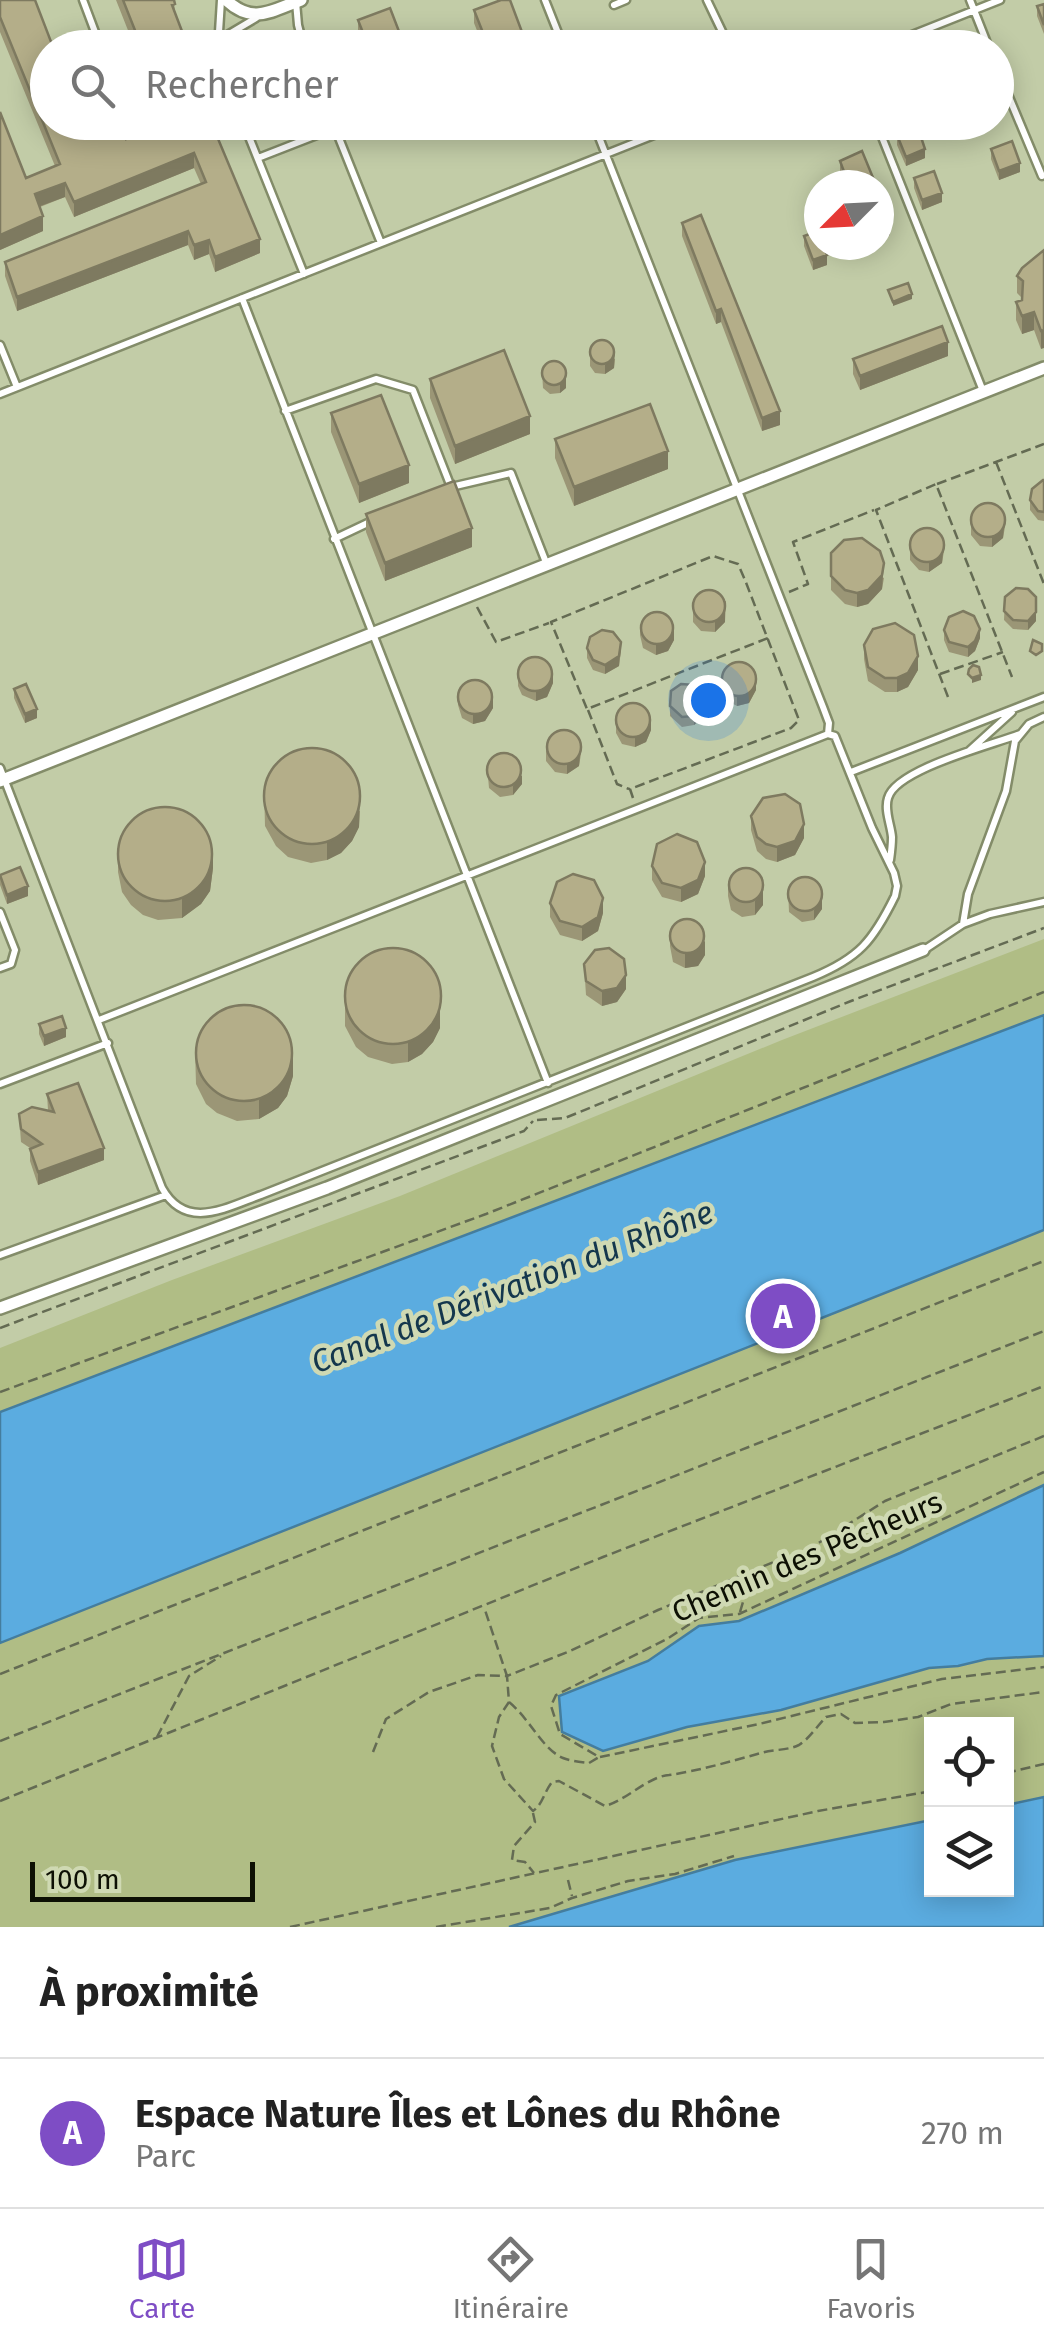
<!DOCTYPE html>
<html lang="fr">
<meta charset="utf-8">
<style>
:root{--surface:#fff;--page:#f2f2f2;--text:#222;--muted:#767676;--line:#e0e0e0;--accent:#7e4dc5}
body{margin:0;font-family:"Fira Sans",sans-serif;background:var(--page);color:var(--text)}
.controls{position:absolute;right:30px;bottom:30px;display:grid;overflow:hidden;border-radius:0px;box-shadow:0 5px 25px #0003}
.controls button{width:90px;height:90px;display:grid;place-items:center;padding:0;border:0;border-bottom:2px solid var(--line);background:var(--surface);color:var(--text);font:50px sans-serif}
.compass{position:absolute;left:804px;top:170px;width:90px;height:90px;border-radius:50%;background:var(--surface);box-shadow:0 5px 25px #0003;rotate:246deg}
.scale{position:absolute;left:30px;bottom:25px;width:225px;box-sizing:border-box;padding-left:10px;border:5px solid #0d1004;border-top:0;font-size:28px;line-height:35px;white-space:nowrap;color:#0d1004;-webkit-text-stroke:8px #cfd9b3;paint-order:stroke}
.you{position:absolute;left:708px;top:700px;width:35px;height:35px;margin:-25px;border:8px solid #fff;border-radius:50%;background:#1a73e8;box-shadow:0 0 0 15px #1a73e833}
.badge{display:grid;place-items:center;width:65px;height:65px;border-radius:50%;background:var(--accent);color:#fff;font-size:32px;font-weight:700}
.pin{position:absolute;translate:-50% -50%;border:5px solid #fff;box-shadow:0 2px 10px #0006}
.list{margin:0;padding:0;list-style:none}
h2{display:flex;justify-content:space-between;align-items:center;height:130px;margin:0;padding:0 40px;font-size:42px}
h2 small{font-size:32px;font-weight:400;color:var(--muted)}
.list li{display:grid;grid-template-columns:65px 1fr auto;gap:30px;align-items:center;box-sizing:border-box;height:150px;padding:0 40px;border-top:2px solid var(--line)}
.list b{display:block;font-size:38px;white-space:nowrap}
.list p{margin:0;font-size:32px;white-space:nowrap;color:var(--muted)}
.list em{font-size:32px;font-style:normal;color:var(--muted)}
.icon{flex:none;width:55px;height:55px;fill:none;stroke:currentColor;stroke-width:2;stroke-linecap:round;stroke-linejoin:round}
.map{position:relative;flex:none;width:1044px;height:1927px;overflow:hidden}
.search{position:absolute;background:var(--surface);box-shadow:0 5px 25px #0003;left:30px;right:30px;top:30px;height:110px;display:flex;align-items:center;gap:25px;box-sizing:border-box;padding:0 35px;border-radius:55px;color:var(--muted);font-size:38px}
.sheet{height:280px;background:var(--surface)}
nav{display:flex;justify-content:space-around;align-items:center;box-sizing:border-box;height:140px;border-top:2px solid var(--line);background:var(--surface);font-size:28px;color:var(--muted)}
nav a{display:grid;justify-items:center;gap:5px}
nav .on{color:var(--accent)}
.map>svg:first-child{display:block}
</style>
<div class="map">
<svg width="1044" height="1927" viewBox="0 0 1044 1927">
<rect width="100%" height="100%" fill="#c2cca7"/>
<path fill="#b0bd85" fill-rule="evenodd" d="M1044,939V1015L0,1412V1348L172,1280L400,1196L782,1040Z
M1044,1111V1927H0V1520ZM932,1724H1006V1890H932Z"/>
<path fill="#5bace0" stroke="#447d9e" stroke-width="2.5" d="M1044,1015V1230L0,1643V1412Z
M1044,1485V1656L987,1659L958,1666L929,1668L781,1710L687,1727L603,1751L562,1732L559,1696L648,1661L699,1626L739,1621L900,1553Z
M1044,1797V1927H509L735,1860L931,1820L932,1890H1006L1007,1805Z"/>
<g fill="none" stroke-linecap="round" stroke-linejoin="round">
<defs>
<path id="service" d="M83,0L101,48
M545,0L564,48
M707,0L730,48
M970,0L989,48
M296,2L298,25L304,48
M614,5L626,0
M219,40L256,18
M218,48L221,0
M879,48L1000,0
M996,66L1042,176
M243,122L304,274
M876,122L983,391
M335,128L381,243
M258,158L335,128L333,122
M242,298L548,1083
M0,345L17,387
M0,394L687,122
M285,411L376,379L413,390L451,487L511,473L547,565
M334,539L372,521
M969,751L1012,712
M0,768L162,1188C186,1231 225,1208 261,1195L813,977C859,958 873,941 895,896L897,886L894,873L872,828L835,736L828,734L829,723L823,707L593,122
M851,772L1044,697
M890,860C891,853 892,844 892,837C891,825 884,810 888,798C896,769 992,745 1020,734
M0,912L15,950L11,964L0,968
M963,924L968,894L1006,791L1015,741L1029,724L1044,717
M924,950L963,924L990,914L1044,902
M99,1020L828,734
M0,1084L108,1043
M0,1255L166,1195"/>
<path id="minor" d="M226,0C253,25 271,11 301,0
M0,781L1044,368
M0,1308L327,1188L923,950"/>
</defs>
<use href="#service" stroke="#838c69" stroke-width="11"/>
<use href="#minor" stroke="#838c69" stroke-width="16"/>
<path stroke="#646b53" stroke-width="2.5" stroke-dasharray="10 5" stroke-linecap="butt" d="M996,462L1044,584
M937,484L1044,444
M789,592L808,584L793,542L874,510
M477,607L496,642L549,623
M940,674L1003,652
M948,697L876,510L936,484L1012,677
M588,710L617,784L629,789
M633,798L630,789L791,728L799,720L745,580L738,564L713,556L551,622L587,709L768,638
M537,1120L565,1118L851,1001L1044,928
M0,1328L524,1131L533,1121
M0,1392L486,1214L1044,992
M1044,1436L885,1501L817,1544L658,1610L570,1651L507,1676L509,1702L499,1717L492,1746L504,1779L533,1811C543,1804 544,1792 552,1782L559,1781L605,1806C627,1800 647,1777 669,1775C698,1771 732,1761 761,1753C773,1749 786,1751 799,1745C809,1739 818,1725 826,1717L841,1714L855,1723L884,1722L918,1717L951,1704L1044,1692
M740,1612L752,1572
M0,1674L1044,1261
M509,1702C530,1719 542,1749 563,1758C570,1761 581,1762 589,1763L599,1757L560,1734L551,1706L556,1695L667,1639L699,1618L739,1614L1044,1472
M157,1737L189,1676L221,1656
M0,1741L1044,1331
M373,1752L386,1719L429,1692L478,1675L507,1676L484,1607
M600,1757L759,1724L942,1679L1044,1667
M1006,1773L1044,1764
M0,1801L603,1557L1044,1386
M533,1813L535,1822L514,1846L512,1860L525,1862L534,1873
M568,1880L572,1896
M290,1927L818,1811L932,1791
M436,1927L550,1908L572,1898L628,1881L675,1874L734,1856"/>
<use href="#service" stroke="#fff" stroke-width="6"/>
<use href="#minor" stroke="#fff" stroke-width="11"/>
</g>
<path fill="#9b9676" d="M0,0L53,47L126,139L211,122L260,253L215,272L209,254L194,260L188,245L17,311L5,276V262L201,184L194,168L74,217L65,197L40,207L43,231L0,250V112L26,178L55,166L0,32Z
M116,0H174L175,14L188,47L193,48H135Z
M1044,4V34L1037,16V6Z
M474,10L528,48H484L474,23Z
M358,20L405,48H363L358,34Z
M897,135L925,158L906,166L897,145Z
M991,149L1020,172L999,180L991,159Z
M840,161L876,185H844L840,174Z
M914,178L942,202L922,210L914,188Z
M682,223L780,425L762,431L721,322L716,324L682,236Z
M804,236L827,265L813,270L804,246Z
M1044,250L1041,349L1034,330L1022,334L1016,320V302L1022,300V298L1017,293V276Z
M948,356L860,390L853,374V359Z
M590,357L615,359L614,368L605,374L595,373L590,366Z
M542,371L566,379V388L560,393L550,394L543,388Z
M430,379L530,434L455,464L430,398Z
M331,413L409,483L359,503L331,432Z
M555,439L668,469L574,506L555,458Z
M1044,480V521L1038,520L1030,510V500Z
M366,514L472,547L385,581L366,532Z
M971,526L1005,527L1003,538L992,547L980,546L971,535Z
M910,550L944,551L942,563L929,572L919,570L910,560Z
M831,553L884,578L882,589L868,604L857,607L845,604L831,590Z
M1005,597L1036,621L1028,630L1013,629L1004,620Z
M693,600L726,601L725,622L715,632L701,631L693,622Z
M640,626L674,640L668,651L656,655L643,648L640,635Z
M944,630L980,638L975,651L968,657L949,652L944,640Z
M864,645L918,670L908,687L897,692H885L868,681L864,659Z
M587,648L621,651L619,666L605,674L593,670L587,658Z
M518,676L553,683L547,697L536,701L522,695L518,686Z
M722,677L756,690L749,703L737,706L726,700L722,687Z
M14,689L37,718L25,723L14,698Z
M458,695L493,708L485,721L473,724L462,718L458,705Z
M670,706L702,718L694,725L682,727L670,716Z
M616,723L651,730L646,742L635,747L622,744L616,733Z
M546,751L581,754L579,766L567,774L555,772L546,761Z
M487,766L522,784L513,795L500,797L489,788Z
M264,786L360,811L359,827L352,841L341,853L327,860L311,863L288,857L276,846L265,826Z
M751,816L804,838L795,855L777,862L766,859L757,851L751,830Z
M118,853L213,868L210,891L201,904L182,918L158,920L143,915L131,905L122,892L118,872Z
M652,866L705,876L698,894L681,902L662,897L652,880Z
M0,875L28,896L7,904L0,885Z
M728,881L763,905L755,915L742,917L731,910L728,896Z
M788,888L822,909L814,920L802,922L789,912Z
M550,903L603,913L598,931L582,941L560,935L550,917Z
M670,932L705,955L698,966L685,968L673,962L670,946Z
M584,964L626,989L617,1002L602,1006L586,995Z
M345,986L440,1028L433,1042L422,1054L408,1062L392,1064L368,1057L356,1047L345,1026Z
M39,1024L66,1037L44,1046L39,1034Z
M195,1049L293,1076L287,1096L278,1108L259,1119L237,1121L217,1113L206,1104L196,1084Z
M47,1094L104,1160L38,1185L30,1161V1148L21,1142L19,1114L48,1110Z"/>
<path fill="#7e7a60" d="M269,122H292L269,132Z
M925,149V158L906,166V157Z
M194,153V168L74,217V202Z
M1020,163V172L999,180V171Z
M65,183V197L35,208V194Z
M942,193V202L922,210V200Z
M43,216V231L0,250V235Z
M890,222V235L879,240V227Z
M188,231V245L17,311V297Z
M260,239V253L215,272V257Z
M209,240V254L194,260V245Z
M827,255V265L813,270V260Z
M912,294V299L893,306V302Z
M721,309V322L716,324V311Z
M1034,312V330L1022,334V316Z
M1044,330V348L1041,349V331Z
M948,342V356L860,390V376Z
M615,350L614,368L605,374V365Z
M566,370V388L560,393V384Z
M780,411V425L762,431V418Z
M530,416V434L455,464V446Z
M668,451V469L574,506V487Z
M409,465V483L359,503V484Z
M1005,517L1003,538L992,547V537Z
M472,528V547L385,581V563Z
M944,542L942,563L929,572V562Z
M884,563L882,589L868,604L857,607V593Z
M725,612V622L715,632V622Z
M1036,612V621L1028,630V621Z
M980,629V638L975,651L968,657V647Z
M674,630V640L668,651L656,655V645Z
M621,642L619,666L605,674V665Z
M918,656V670L908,687L897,692V678Z
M553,673V683L547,697L536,701V692Z
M981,675V680L972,683V678Z
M756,680V690L749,703L737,706V696Z
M703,693L702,718L694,725V716Z
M493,699V708L485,721L473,724V714Z
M37,709V718L25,723V714Z
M651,720V730L646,742L635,747V738Z
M581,745L579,766L567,774V764Z
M522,775V784L513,795V786Z
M360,792L359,827L352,841L341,853L327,860V842Z
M804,824V838L795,855L777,862V847Z
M213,849V868L210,891L201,904L182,918V899Z
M705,862V876L698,894L681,902V888Z
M28,886V896L7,904V895Z
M763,890V905L755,915V901Z
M603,898V913L598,931L582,941V927Z
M822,900V909L814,920V910Z
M705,941V955L698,966L685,968V954Z
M626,975V989L617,1002L602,1006V991Z
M440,985V1028L433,1042L422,1054L408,1062V1043Z
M66,1028V1037L44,1046V1036Z
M293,1057V1076L287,1096L278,1108L259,1119V1100Z
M104,1148V1160L38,1185V1172Z"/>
<path fill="#b4ae89" stroke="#7e7a60" stroke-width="2.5" d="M0,0H35L53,47L85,35L90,48H48V122H120L126,139L166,122H211L260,239L215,257L209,240L194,245L188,231L17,297L5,262L206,182L194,153L74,202L65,183L35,194L43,216L0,235V112L26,178L60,164L0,17Z
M123,0H174L175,4L172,5L188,47L193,45V48H142Z
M501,0H510L528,48H489L474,10Z
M1044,4V25L1037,6Z
M390,8L405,47L369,48L358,20Z
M918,128L925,149L906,157L897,135Z
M1012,141L1020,163L999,171L991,149Z
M862,151L876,185H849L840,161Z
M934,171L942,193L922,200L914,178Z
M879,194L890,222L879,227Z
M701,215L780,411L762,418L721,309L716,311L682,223Z
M818,231L819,245H823L827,255L813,260L804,236Z
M1044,250V330L1041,331L1034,312L1022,316L1016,302L1022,300L1023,281L1017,276L1022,268Z
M908,283L912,294L893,302L888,290Z
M942,326L948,342L860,376L853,359Z
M590 352a12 12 0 1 1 24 0a12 12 0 1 1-24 0Z
M504,350L530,416L455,446L430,379Z
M542 373a12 12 0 1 1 24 0a12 12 0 1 1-24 0Z
M381,395L409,465L359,484L331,413Z
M650,404L668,451L574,487L555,439Z
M1043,480H1044V512L1038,511L1030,500L1032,489Z
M454,481L472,528L385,563L366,514Z
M971 520a17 17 0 1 1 34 0a17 17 0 1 1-34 0Z
M910 545a17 17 0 1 1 34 0a17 17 0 1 1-34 0Z
M862,538L880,551L884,563L882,575L868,590L857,593L845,590L831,576V553L844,540Z
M1016,588L1028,589L1036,597V612L1028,621L1013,620L1004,611L1005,597Z
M693 606a16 16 0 1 1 32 0a16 16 0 1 1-32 0Z
M963,611L974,616L980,629L975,641L968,647L949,642L944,630L949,617Z
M641 628a16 16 0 1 1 32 0a16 16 0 1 1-32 0Z
M895,623L914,635L918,656L908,673L897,678H885L868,667L864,645L873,629Z
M602,630L613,632L621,642L619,656L605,665L593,660L587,648L590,637Z
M1033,640L1042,644V651L1036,655L1030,651Z
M518 674a17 17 0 1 1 34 0a17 17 0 1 1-34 0Z
M722 679a17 17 0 1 1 34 0a17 17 0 1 1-34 0Z
M973,665L979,667L981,675L972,678L968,674L969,669Z
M458 697a17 17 0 1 1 34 0a17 17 0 1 1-34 0Z
M26,684L37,709L25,714L14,689Z
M681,684L695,685L703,693L702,708L694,716L682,717L670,706L671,691Z
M616 720a17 17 0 1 1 34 0a17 17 0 1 1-34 0Z
M547 747a17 17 0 1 1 34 0a17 17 0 1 1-34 0Z
M264 796a48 48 0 1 1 96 0a48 48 0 1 1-96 0Z
M487 770a17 17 0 1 1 34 0a17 17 0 1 1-34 0Z
M785,794L800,804L804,824L795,841L777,847L766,844L757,837L751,816L763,798Z
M118 854a47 47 0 1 1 94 0a47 47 0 1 1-94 0Z
M677,834L697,842L705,862L698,880L681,888L662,883L652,866L657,844Z
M20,867L28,886L7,895L0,875Z
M729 885a17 17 0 1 1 34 0a17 17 0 1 1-34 0Z
M573,874L594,880L603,898L598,917L582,927L560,921L550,903L557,882Z
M788 894a17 17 0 1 1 34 0a17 17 0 1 1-34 0Z
M670 936a17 17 0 1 1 34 0a17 17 0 1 1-34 0Z
M345 996a48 48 0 1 1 96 0a48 48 0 1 1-96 0Z
M609,948L624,959L626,975L617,988L602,991L586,981L584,964L595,950Z
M196 1053a48 48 0 1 1 96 0a48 48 0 1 1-96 0Z
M62,1016L66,1028L44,1036L39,1024Z
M78,1083L104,1148L38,1172L30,1149L42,1144L21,1129L19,1114L32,1107L54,1112L47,1094Z"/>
<g text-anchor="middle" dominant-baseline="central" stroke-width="9" stroke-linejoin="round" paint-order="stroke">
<g font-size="30" fill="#0d1004" stroke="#cfd9b3">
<text transform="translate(807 1557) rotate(-23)">Chemin des Pêcheurs</text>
</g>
<g font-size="32" font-style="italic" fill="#14374d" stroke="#cfd9b3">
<text transform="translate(512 1287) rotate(-21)">Canal de Dérivation du Rhône</text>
</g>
</g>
</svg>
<div class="controls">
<button><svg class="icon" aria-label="locate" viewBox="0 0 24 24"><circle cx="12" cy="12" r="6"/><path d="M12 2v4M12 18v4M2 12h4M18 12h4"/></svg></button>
<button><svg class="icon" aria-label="layers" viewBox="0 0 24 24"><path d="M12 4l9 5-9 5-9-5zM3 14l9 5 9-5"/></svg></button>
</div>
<svg class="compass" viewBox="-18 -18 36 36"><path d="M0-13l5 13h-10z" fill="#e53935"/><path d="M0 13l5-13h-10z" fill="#767676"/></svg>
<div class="scale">100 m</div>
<div class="you"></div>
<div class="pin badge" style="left:783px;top:1316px">A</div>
<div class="search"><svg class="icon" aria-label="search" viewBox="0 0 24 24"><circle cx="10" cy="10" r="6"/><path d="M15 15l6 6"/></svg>Rechercher</div>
</div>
<section class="sheet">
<h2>À proximité<small></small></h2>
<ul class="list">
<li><span class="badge">A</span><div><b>Espace Nature Îles et Lônes du Rhône</b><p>Parc</p></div><em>270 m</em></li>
</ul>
</section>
<nav>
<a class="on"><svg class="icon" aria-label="map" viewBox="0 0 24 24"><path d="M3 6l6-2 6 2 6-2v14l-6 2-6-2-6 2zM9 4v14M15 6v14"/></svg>Carte</a>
<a><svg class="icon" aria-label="directions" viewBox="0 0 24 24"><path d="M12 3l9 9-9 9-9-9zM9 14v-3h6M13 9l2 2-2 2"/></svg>Itinéraire</a>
<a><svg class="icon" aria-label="saved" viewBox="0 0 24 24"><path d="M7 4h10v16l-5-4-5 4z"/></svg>Favoris</a>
</nav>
